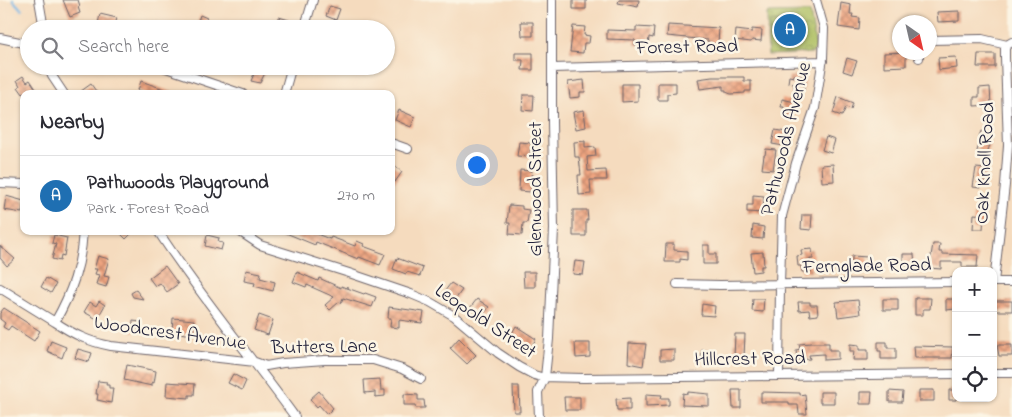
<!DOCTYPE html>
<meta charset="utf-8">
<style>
:root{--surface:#fff;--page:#f7f7f7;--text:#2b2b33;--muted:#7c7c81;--line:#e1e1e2;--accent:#1f6fb2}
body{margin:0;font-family:"Indie Flower",sans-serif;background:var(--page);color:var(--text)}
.controls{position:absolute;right:15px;bottom:15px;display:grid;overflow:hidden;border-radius:10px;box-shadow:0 1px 4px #0004}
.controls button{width:45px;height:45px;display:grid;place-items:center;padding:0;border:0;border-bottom:1px solid var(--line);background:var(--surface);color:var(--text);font:25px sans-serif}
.compass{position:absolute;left:892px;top:15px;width:45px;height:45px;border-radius:50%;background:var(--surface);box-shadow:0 1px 4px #0004;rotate:146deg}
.you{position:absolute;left:476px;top:164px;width:18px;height:18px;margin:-12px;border:4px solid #fff;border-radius:50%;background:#1a73e8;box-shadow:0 0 0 8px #1a73e833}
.badge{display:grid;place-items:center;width:32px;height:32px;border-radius:50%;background:var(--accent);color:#fff;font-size:16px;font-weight:700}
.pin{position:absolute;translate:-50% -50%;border:2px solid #fff;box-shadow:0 1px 5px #0006}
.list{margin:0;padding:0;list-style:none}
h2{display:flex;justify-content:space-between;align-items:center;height:65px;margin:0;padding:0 20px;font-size:21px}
h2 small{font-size:16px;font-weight:400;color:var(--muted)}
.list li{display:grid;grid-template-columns:32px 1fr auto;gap:15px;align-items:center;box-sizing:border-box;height:80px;padding:0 20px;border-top:1px solid var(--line)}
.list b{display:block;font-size:19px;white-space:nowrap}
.list p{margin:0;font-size:16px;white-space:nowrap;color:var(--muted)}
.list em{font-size:16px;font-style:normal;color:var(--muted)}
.icon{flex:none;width:28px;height:28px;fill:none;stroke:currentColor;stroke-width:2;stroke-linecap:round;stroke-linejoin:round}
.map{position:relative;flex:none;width:1012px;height:417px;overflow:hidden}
.search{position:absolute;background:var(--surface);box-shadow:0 1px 4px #0004;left:20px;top:20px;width:375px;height:55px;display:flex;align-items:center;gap:12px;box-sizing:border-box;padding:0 18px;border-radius:28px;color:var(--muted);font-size:19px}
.panel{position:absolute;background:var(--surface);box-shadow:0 1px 4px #0004;left:20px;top:90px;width:375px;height:145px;border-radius:10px}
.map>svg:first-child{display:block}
</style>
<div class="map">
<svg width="1012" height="417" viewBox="0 0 1012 417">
<defs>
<pattern id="park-crowns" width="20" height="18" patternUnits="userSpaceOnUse" patternTransform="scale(1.25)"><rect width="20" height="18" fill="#afc064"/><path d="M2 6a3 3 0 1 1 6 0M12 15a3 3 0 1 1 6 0" fill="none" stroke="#8e9c54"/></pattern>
<pattern id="building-cross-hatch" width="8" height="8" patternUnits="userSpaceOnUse" patternTransform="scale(1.25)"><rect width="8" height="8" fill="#eea480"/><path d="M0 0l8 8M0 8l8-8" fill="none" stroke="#c0856a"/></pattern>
</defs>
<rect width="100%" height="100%" fill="#fcf5e5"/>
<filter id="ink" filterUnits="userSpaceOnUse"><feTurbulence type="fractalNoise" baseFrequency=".02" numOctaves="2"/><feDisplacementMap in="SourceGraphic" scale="10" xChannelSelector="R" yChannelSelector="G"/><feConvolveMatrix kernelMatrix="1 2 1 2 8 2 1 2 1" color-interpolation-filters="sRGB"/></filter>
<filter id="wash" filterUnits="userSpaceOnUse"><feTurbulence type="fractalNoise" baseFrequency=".0096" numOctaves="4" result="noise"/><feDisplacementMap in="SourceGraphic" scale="20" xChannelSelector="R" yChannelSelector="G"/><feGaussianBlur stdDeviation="1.12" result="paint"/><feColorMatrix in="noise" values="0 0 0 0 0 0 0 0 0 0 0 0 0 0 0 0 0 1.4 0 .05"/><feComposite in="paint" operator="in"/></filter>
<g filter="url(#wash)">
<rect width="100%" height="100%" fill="#f5dbbe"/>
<path fill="url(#park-crowns)" stroke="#687150" d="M810,12L816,47L813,53L768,55L767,13Z"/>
<path fill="#afc064" stroke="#687150" d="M770,21L780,22L779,35L770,34Z"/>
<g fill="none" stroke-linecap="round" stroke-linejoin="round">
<path stroke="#6fb4e6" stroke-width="2.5" d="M13,0L22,10"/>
</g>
<g id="blocks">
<path fill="url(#building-cross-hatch)" d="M63,0H78L80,6L78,7L80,13L70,17Z
M573,0H586V9H573Z
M619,0H639L638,7L618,3Z
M841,3L851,5L850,14H853L852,17L860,18L859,30L838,27Z
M330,6L340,9L336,20L326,16Z
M959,11V21L938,22L937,12Z
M100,14L117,18L114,29L105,27V26L98,24Z
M200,15L207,18L204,27L197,24Z
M279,17L289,20L286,29H275Z
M521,22H533V36H522Z
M668,25L719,28L718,44L708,43V40L667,36Z
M573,26L585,27L584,35L590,36L589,43H584L583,53L570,52Z
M636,27L654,28L653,38L649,37L648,46L635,45V40L607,39V30L636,31Z
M752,29L762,30L761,41L752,40L751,42L735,40L736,30L752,32Z
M906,52V66L884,67V53Z
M515,53H533V70H522L523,60H515Z
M978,54H995V67H977Z
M956,57L957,68L939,70L938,58Z
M847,58L857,61L852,74L843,71Z
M256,69L265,73L260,83L251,81Z
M794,75L805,76L804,89L794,88V84L788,83L789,76L794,77Z
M23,76L27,82L30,80L36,89L29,94H23L18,87L20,86L17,80Z
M712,77H744V81H751V91H745V93L731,94L726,92V90H723V86L700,89L698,79Z
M584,80L585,92H580V97L570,98L568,82Z
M141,81L175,93V94H148L138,90Z
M658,83H676V93L667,94V100H658Z
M91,84L98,94H77Z
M622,84H638V101L622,102Z
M990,87L991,105L974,106V97H979V88Z
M523,95H534L533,111L522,110Z
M838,97L853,103L851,109L846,107L842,116L833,113Z
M782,99L795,102L794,116L783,115L784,107H781Z
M399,110L415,117L411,127L395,120Z
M584,110L586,127L576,129L573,112Z
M775,130L786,132L784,146L772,144Z
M981,131L989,133L987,139L979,137Z
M826,137L835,140L831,153L822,150Z
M981,138L991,141L987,154L977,151Z
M585,141V148L595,147L596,156L587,157L588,171L606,170L607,180H590L591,194L579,195L578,175H581L579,157H575L574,142Z
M519,142L531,143L530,157L517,156Z
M766,149L776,150L773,170L762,169L764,155H765Z
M391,164L402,172L395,182L391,179Z
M833,164L834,181L822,182L821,165Z
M976,168L986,169L984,182L981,181L980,188L973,187Z
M520,170L532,171L531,176H534L531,192L519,191Z
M753,195L764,196L763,213L747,212V205H753Z
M6,196L24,201L22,213L4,210Z
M509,205L522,206V209L529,210L527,223H523L522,235L509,234L510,223H507Z
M573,210H587L588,220H586V236H573Z
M974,214L984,215L983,229H973Z
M802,215H812L811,230L801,229Z
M753,225L764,227L763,239L752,238Z
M118,231H134L126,239Z
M281,231H309L327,238L330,239L331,237L355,246L357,241L364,244L363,246L385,254L380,265L359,257L358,259L316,242L315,245Z
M54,235L67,238L64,256L61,255L60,261L52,259L56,244L52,243Z
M207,235L219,238L218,242L223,243L221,250L205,246Z
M666,244H674V250L687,251V260L680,259V262H665Z
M933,244H940L939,252H942V254L978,255L977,267H962V262H941V269L929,268Z
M703,245H709V254H716V264H703Z
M0,246L15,259L7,266L0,258Z
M812,249L813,259H810L811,272H802L801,266H798L797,256L802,255L801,250Z
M763,252L764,266H761V271L753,272L751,253Z
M903,254H914L915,265H903Z
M98,256L109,259L104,276L109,277L106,287L96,284L99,275L95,274L97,269H94Z
M852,256L868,257V266H852Z
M397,258L423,268L420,276L407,272L406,274L393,269Z
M575,261L585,262L583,275L573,274Z
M165,266L178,284L167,292L160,283L155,286L149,278Z
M246,270L261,273L260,278L275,282L273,291L254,286L255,283L244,281Z
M297,272L318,281L319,278L341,288V286L346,288L347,286V288L364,294L365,293L376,297L372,307L343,298L341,303L339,302L330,310L325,305L334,297L307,285L306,287L293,282Z
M523,272H535V287H524Z
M46,278L56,284L51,293L41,287Z
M451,283L462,290L455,300L444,292Z
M136,290L143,299L133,297L131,293Z
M915,298H931L930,309H923V315H915Z
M477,299L489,307L482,316L470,308Z
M753,299H764L763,312L752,311Z
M883,299H898V310H883Z
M946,299H956V309L946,310Z
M858,300L860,314L838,317L836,302Z
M99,301L105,305L97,319L84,312L90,302L96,306Z
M993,301H1012V311H993Z
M798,302H810V305H817L818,315L810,316L809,310L799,311Z
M702,304L715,306L714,316L701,315Z
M389,307L424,312L422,323L399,320V328L390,327L391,318H388Z
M4,308L40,331L34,341L11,326L8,330L3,327L5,323L0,319V313Z
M259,315L273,320L268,335L254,330Z
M173,318L194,320L193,335L172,332Z
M133,321L141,322L140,332H132Z
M516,326L536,339L531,347L511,335Z
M735,334H745L744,358H734Z
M459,338L476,355L467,364L450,348Z
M51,341L66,347L62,358L47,351Z
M878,342H887V348H896V359H881V351H878Z
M575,343H590V357L576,358Z
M629,343L646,344L643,366L628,363Z
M811,343H829V350H838V359L824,360V354L809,355L810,359L797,360L796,350L800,349L799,344Z
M850,344L859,345V350H868V360H853L854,351H850Z
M997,345H1012V356H999Z
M914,346L953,347L952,358H915Z
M78,349L92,353L89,362L75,358Z
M674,349V360H660V350Z
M702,350L716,351L715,362L701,360Z
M127,365L156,371L154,383L152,382V386L124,380Z
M233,374L246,381L242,390L228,383Z
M380,379L381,390H385V396L375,397V392L365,393L364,380Z
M98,381L107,382L106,385H109V388H113L111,403L97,400L98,394H96Z
M167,382L195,384L194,395H189V398L166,396Z
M513,386H519L520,412H514Z
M732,390H741V408H733Z
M919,390H934V401H919Z
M949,390H956V400H949Z
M319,391L333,408L327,414L319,405L317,407L310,399Z
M889,391L903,392L902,402H889Z
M688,392L709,394V406L682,405L683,393L688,394Z
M761,392L800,393V395L805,394L807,414H799L798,405H789V402H761Z
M820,392H834V403H820Z
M860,392H872L871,404H860Z
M404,394L418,395V400H424L425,408H416L415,405H404Z
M646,394L662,395L661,398H669V405L646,406Z
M564,397H580V410H565Z
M630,398V410H617L616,399Z"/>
</g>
</g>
<g filter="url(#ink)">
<use href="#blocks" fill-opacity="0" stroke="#6c6369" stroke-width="1"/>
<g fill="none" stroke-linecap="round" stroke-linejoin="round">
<defs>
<path id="street" d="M39,0L44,29
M304,29L313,0
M0,38L29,44
M930,40L982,39L1007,45L1012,42
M919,58V52
M48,66L52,76L64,94
M160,66L243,94
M552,68L823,61
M284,94L292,66
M391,143L408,149
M0,183L24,184
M83,231C81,266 72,292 55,322C73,334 89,342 111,346L255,362L266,366L283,363L325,360H373L402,369L421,379
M158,231C200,296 250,355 295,417
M239,231L260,245L349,273L411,294L430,302L454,316L498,353L519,367L534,375L541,377L584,378L956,374
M993,282H1012
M994,282L1005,185L1008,145L1005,57V48L1007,45
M677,284L720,285L956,282
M0,288L55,322
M993,373H1012
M779,376L780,285L782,216L796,163L815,108L823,58L824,28L816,0
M539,417L538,392L545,377L549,339L554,229L552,123V0"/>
</defs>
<use href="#street" stroke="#6c6369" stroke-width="10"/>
<use href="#street" stroke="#fff" stroke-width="8"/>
</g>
</g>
<g text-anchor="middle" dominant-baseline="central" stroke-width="5" stroke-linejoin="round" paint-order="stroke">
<g font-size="20" fill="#22223b" stroke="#fcf5e5">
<text transform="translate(687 48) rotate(-1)">Forest Road</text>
<text transform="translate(787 139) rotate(-76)">Pathwoods Avenue</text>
<text transform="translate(986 163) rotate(-87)">Oak Knoll Road</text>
<text transform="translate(536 189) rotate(-90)">Glenwood Street</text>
<text transform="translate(867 267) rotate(-1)">Fernglade Road</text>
<text transform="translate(485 322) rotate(34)">Leopold Street</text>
<text transform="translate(170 334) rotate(8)">Woodcrest Avenue</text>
<text transform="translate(324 348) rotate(-1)">Butters Lane</text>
<text transform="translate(750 360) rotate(-1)">Hillcrest Road</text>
</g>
</g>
</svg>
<div class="controls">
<button>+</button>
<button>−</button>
<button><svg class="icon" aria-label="locate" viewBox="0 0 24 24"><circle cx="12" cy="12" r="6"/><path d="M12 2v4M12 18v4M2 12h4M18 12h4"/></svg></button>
</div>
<svg class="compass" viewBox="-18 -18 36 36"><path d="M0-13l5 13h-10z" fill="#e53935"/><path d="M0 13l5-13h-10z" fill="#7c7c81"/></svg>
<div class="you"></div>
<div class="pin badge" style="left:790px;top:30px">A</div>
<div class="search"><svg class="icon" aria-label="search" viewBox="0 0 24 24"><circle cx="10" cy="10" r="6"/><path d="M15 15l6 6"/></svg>Search here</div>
<section class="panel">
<h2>Nearby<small></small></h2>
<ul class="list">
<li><span class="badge">A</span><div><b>Pathwoods Playground</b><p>Park · Forest Road</p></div><em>270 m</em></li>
</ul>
</section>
</div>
